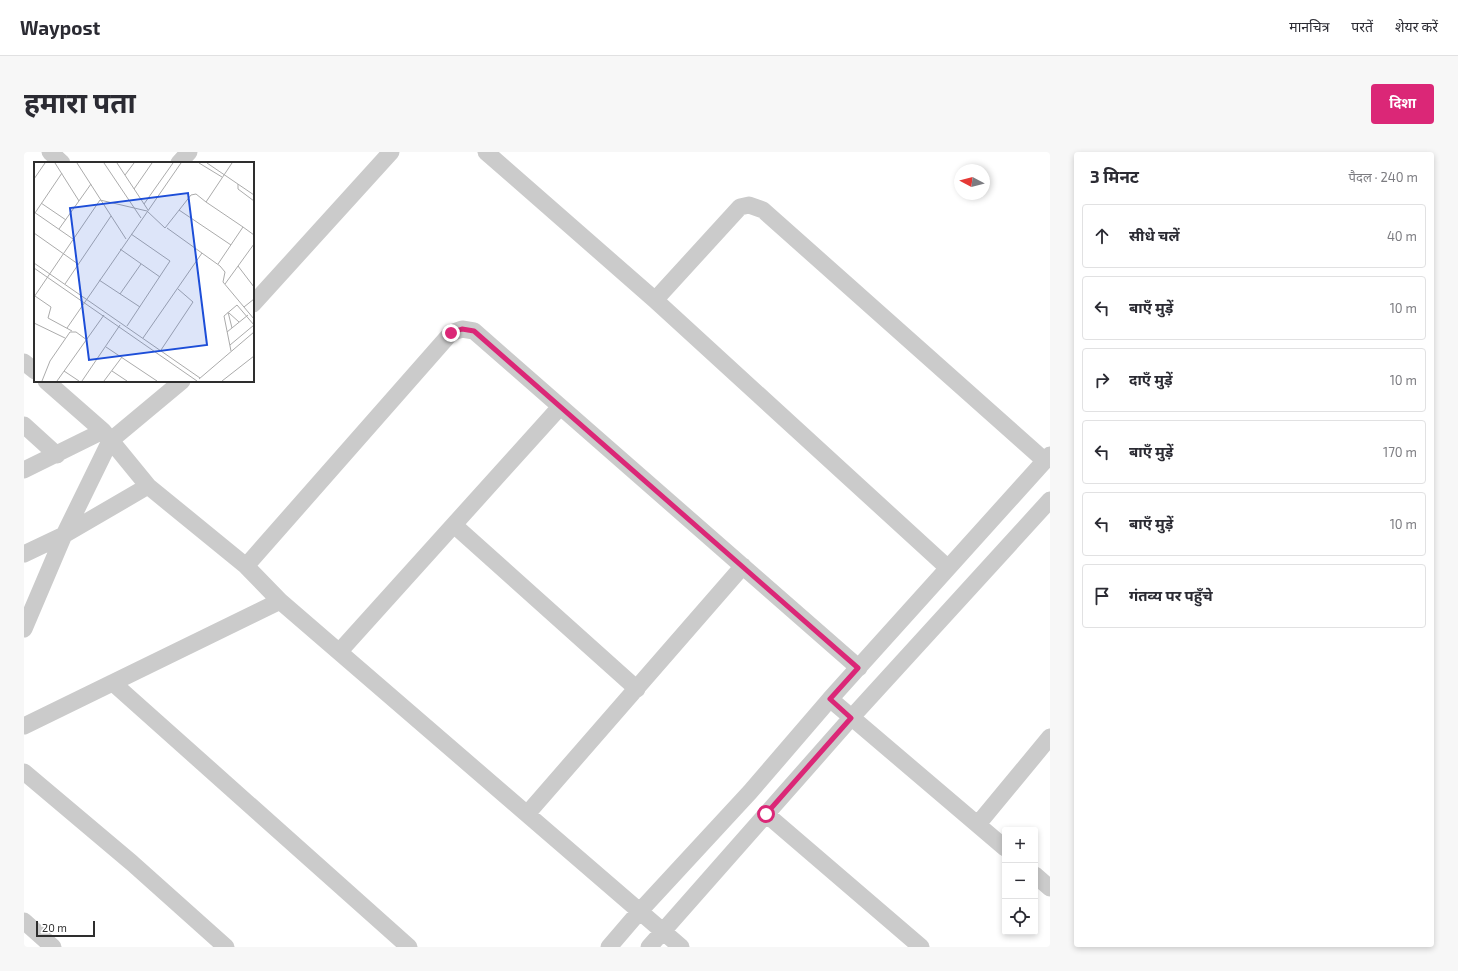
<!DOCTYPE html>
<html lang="hi">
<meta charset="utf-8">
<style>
:root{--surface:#fff;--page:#f7f7f7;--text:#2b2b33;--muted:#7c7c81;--line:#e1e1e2;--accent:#db2777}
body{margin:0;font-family:"Exo 2","Noto Sans Devanagari",sans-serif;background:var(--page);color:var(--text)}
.controls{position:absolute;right:12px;bottom:12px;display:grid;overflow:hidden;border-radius:4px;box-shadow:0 2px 6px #0003}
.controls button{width:36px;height:36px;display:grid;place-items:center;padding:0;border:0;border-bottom:1px solid var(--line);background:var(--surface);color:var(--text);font:20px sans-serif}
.compass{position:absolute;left:930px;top:12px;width:36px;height:36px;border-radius:50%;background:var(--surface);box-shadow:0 2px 6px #0003;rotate:277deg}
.scale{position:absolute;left:12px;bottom:10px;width:59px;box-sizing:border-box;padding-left:4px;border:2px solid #2e2e2e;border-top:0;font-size:11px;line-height:14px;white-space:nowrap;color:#2e2e2e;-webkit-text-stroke:3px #fff;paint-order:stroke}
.stop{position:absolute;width:12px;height:12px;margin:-9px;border:3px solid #db2777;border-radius:50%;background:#fff}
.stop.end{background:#db2777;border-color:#fff;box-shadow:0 1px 4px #0008}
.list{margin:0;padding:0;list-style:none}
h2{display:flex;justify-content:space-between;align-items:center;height:52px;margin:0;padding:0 16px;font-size:17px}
h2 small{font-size:13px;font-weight:400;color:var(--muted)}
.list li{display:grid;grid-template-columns:26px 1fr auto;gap:12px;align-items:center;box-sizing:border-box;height:64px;margin:0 8px 8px;padding:0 8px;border:1px solid var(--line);border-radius:4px}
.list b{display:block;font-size:15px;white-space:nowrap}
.list em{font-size:13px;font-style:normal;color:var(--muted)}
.icon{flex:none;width:22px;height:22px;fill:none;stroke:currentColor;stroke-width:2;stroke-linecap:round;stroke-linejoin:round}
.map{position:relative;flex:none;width:1026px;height:795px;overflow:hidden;border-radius:4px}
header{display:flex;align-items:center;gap:24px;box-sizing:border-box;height:56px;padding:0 20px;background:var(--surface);border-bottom:1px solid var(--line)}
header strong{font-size:19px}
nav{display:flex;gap:22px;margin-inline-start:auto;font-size:14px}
.intro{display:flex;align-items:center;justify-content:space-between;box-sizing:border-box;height:96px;padding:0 24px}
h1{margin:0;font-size:28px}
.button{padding:10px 18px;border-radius:4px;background:var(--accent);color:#fff;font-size:14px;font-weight:700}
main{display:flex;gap:24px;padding:0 24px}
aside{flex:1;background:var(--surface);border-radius:4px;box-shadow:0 2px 6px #0003}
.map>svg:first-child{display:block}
</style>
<header>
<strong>Waypost</strong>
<nav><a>मानचित्र</a><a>परतें</a><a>शेयर करें</a></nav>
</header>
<div class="intro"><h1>हमारा पता</h1><a class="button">दिशा</a></div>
<main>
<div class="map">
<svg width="1026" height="795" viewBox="0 0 1026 795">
<rect width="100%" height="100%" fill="#fff"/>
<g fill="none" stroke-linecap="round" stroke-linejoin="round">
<path stroke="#cbcbcb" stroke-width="17" d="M26,0L38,11
M462,0L631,148L924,416
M155,11L165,0
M631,148L716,55L725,53L739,58L1021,309
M229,152L367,0
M0,210L11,219
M22,229L79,279L124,334L222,414L256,449L657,795
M0,273L33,303
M0,318L79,279
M430,373L613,537
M0,402L40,383L124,334
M222,414L427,181L438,177L450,179L835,516
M0,477L40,383L86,289L158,229
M315,500L536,255
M89,531L385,795
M806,547L981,696
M0,574L256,449
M0,620L108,711L202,795
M503,662L719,414
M742,662L897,795
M954,672L1026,585
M1011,723L1026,736
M0,769L29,795
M585,795L615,760L726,640L806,547L1026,303
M625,795L827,566L1026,348"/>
</g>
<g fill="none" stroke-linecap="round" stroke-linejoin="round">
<path stroke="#db2777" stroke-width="5" d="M427,181L438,177L450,179L834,516L806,547L827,566L742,662"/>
</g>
<g transform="translate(10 10)">
<rect width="220" height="220" fill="#fff"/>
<path fill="none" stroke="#ababab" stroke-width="1" d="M21,1L45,39M43,1L92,77M70,1L107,56M83,1L114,48M165,1L188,15M173,1L220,33M91,13L100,1M0,17L11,1M204,22V27L220,39M100,27L118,1M7,41L32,58M110,42L139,1M145,48L197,83M0,50L39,77M1,51L28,11M209,65L220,73M133,66L186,104L191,110L189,120L220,157M25,67L57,22M0,71L44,102M86,87L126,115M0,101L166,216M184,102L209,65L172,40L198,1M204,104L220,125M0,106L163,219M65,118L106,145M31,122L77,54M191,122L220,82M86,132L107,102M1,134L17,145L14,156L38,169M0,135L66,38L113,49L131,66L157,33L162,32L172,40M210,145L220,137M194,150L198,166M195,151L205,160M0,161L31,176M93,164L136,99L97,72M33,166L147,1M193,170L214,153M109,176L168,91M196,183L220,163L203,143M72,185L123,219M127,188L159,140L144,127M197,189L190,154L203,143M30,209L45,219M78,209L93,219M165,217L220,170M8,219L16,199L36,170H42L53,178M23,219L70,153M48,219L86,163M70,219L88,195M188,219L220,194"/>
<path fill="#1d4ed8" fill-opacity="0.15" stroke="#1d4ed8" stroke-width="2" d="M154,31L173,183L55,198L36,46Z"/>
<rect width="220" height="220" fill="none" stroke="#2e2e2e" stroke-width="2"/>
</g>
</svg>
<div class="controls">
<button>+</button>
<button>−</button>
<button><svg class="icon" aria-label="locate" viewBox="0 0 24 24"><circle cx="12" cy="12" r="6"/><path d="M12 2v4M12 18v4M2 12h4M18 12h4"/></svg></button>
</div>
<svg class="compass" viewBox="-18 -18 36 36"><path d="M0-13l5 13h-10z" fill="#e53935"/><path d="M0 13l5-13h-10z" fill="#7c7c81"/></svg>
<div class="scale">20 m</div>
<div class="stop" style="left:742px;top:662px"></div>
<div class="stop end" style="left:427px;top:181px"></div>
</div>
<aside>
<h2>3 मिनट<small>पैदल · 240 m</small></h2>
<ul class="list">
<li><svg class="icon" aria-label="ahead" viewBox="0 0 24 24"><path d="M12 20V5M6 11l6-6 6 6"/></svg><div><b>सीधे चलें</b></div><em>40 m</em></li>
<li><svg class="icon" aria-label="left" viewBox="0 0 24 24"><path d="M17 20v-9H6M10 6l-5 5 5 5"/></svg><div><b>बाएँ मुड़ें</b></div><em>10 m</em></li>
<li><svg class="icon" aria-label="right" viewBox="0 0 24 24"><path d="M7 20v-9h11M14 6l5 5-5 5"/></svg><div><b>दाएँ मुड़ें</b></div><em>10 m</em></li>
<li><svg class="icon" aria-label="left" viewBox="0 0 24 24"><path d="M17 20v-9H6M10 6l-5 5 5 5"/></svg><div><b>बाएँ मुड़ें</b></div><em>170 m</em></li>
<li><svg class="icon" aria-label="left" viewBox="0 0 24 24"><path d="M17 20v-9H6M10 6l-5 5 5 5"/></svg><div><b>बाएँ मुड़ें</b></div><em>10 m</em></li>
<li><svg class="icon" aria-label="arrive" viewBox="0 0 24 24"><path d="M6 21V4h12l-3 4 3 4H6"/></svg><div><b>गंतव्य पर पहुँचे</b></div></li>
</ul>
</aside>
</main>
